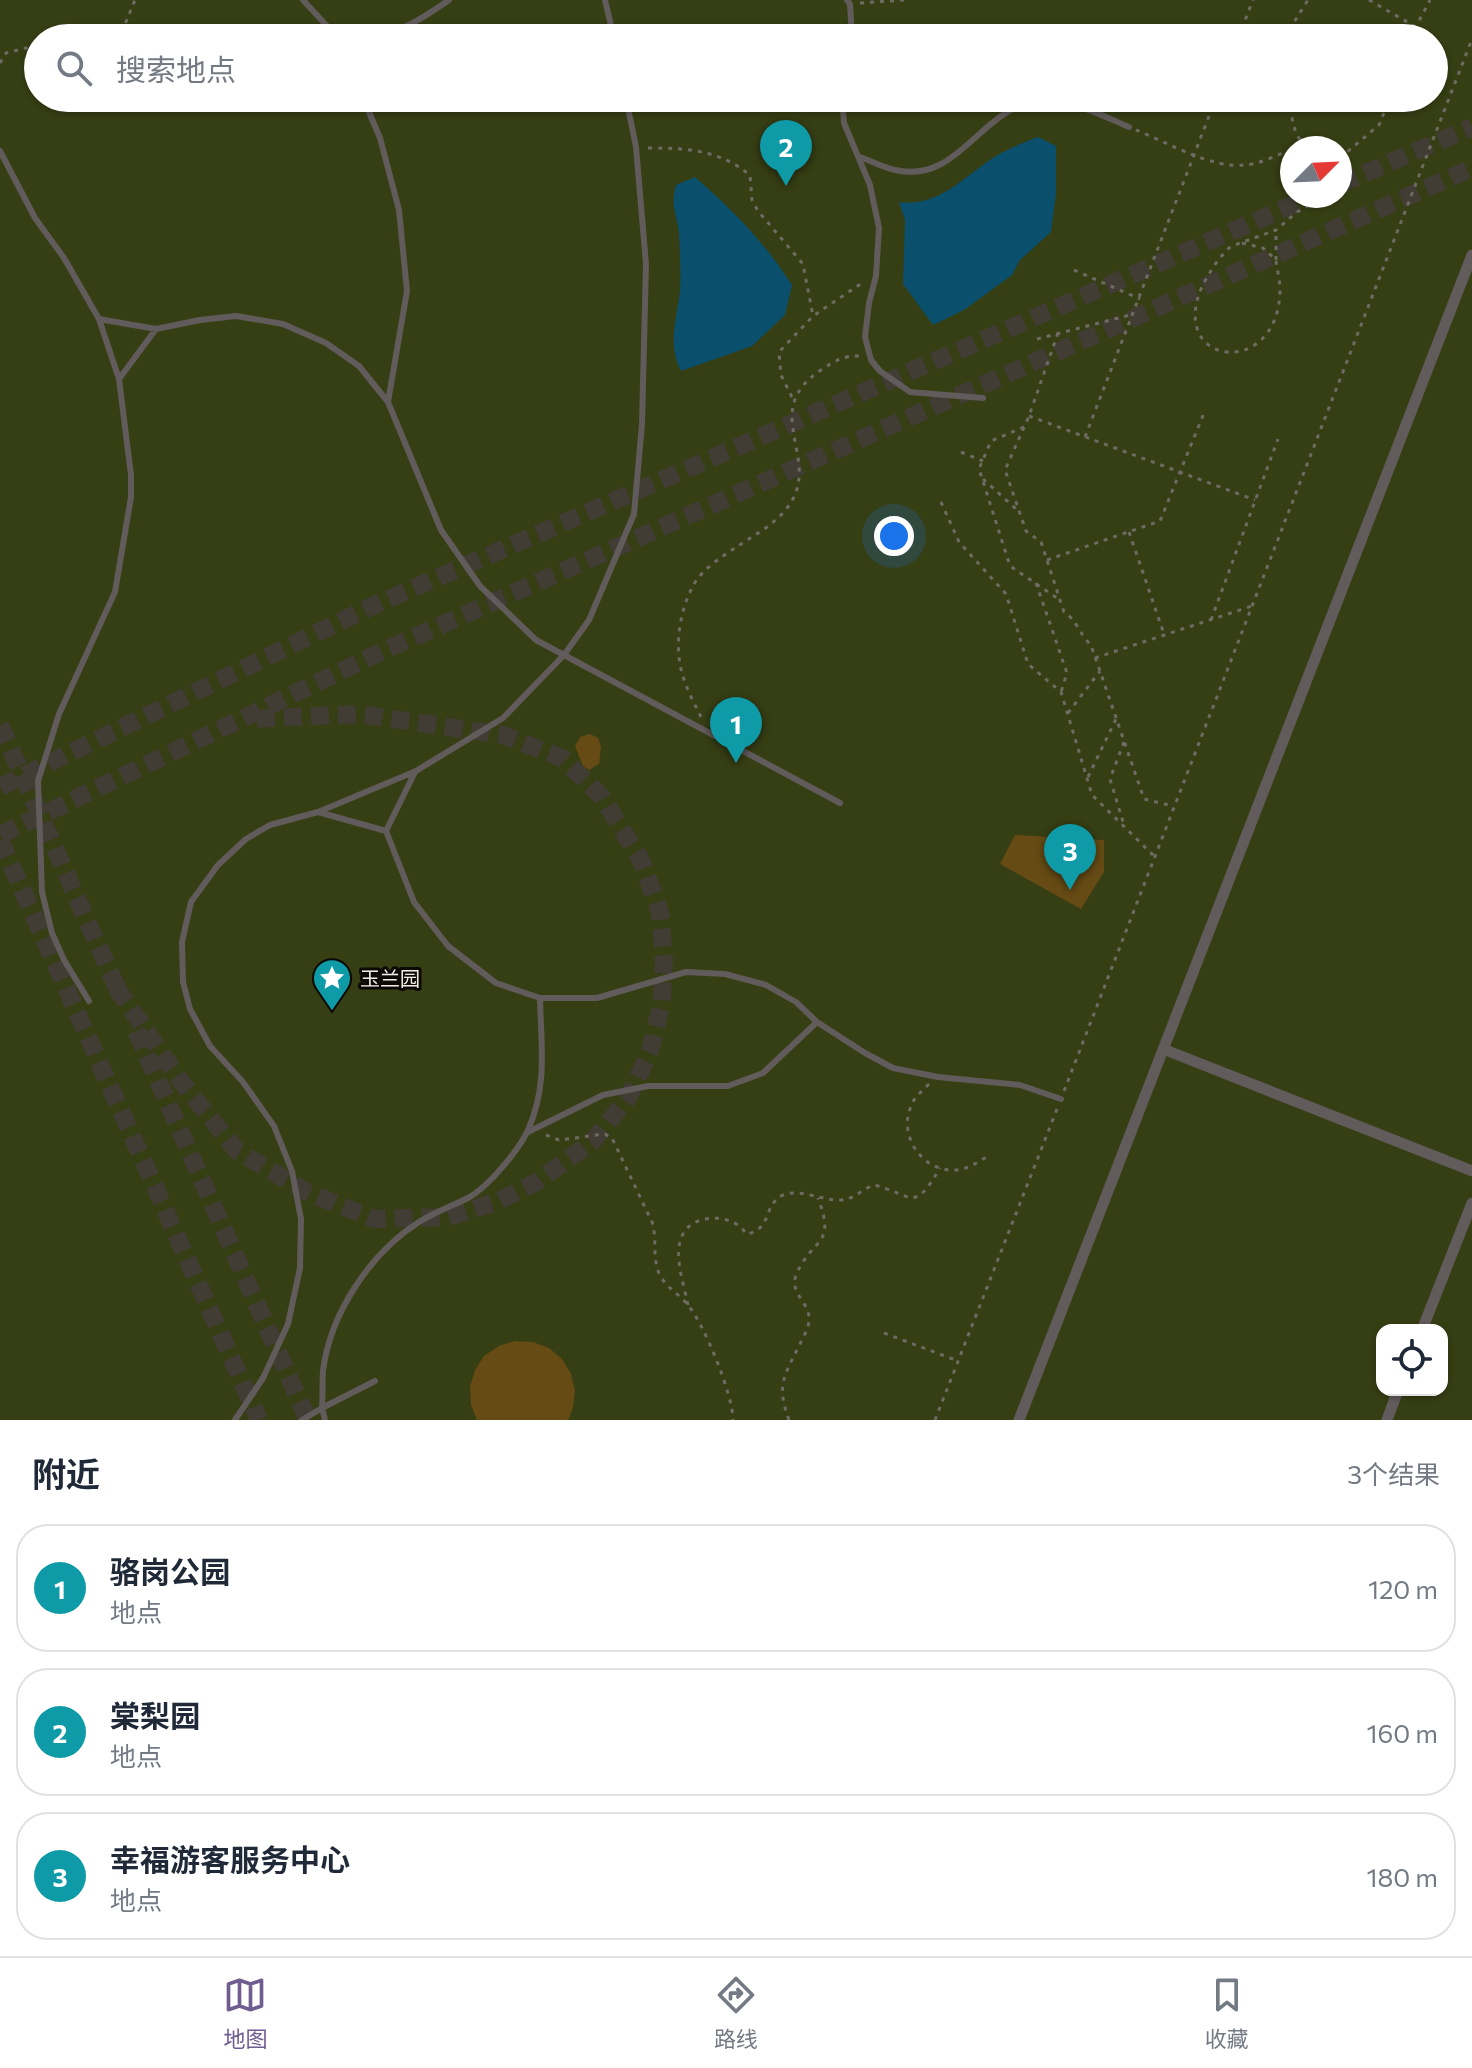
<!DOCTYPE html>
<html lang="zh">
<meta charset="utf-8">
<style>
:root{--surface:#fff;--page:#f6f6f7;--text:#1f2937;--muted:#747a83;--line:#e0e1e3;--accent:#705d90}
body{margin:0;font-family:Commissioner,"Noto Sans SC",sans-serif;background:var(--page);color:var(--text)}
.controls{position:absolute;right:24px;bottom:24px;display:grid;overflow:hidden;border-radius:16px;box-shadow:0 2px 6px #0004}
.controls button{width:72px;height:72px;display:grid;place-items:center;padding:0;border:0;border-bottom:2px solid var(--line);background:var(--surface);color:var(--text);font:40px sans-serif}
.compass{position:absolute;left:1280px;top:136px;width:72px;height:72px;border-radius:50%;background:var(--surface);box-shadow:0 2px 6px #0004;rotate:66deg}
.you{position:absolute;left:894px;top:536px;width:28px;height:28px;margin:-20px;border:6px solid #fff;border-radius:50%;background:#1a73e8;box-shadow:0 0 0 12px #1a73e833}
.badge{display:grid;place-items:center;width:52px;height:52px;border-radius:50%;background:var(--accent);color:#fff;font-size:26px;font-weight:700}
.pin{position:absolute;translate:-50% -66px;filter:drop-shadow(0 2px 4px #0008)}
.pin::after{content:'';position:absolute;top:42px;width:28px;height:24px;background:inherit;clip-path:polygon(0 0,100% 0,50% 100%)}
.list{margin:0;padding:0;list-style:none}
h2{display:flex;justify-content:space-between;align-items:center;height:104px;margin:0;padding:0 32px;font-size:34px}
h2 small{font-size:26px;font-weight:400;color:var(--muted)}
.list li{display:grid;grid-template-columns:52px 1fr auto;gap:24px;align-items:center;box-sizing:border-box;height:128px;margin:0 16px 16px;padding:0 16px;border:2px solid var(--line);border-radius:32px}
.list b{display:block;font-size:30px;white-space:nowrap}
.list p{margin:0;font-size:26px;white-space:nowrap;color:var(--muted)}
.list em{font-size:26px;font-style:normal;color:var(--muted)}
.icon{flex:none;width:44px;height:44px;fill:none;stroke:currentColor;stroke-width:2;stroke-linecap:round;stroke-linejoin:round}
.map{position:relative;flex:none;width:1472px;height:1420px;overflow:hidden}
.search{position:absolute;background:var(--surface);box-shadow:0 2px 6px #0004;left:24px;right:24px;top:24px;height:88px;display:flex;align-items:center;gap:20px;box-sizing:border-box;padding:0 28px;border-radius:44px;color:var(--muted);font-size:30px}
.sheet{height:536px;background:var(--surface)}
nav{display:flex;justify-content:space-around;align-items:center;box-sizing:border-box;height:112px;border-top:2px solid var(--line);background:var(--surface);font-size:22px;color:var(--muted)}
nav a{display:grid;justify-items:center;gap:4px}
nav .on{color:var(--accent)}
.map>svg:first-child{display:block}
</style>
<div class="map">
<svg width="1472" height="1420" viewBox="0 0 1472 1420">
<rect width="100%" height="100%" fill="#231e15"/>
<path fill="#363e14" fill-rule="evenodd" d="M0,0H1472V1420H0ZM38,38H1434V98H38ZM1292,148H1340V196H1292ZM1382,1330H1442V1390H1382Z"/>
<path fill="#0a4f6c" d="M1038,137L1056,146V194L1051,232L1020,260L1012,275L964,310L933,325L903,284L905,220L899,202C939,207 962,178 993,158C1007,149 1022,143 1038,137Z
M695,177C732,209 766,244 792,285L785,315L752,346L681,371C667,344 677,319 680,291C681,273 680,253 679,234C677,214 670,206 676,185Z"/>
<path fill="#674b14" d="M590,734L598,738L601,747L599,764L589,770L583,766L575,746L580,737Z
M1015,835L1104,840V872L1081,909L1000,864Z
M515,1341L533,1342L549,1348L562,1359L571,1374L575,1391L573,1408L568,1420H477L471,1405L470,1387L475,1370L484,1356L499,1346Z"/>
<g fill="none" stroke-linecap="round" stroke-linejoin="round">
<path stroke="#423d34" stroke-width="18" stroke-dasharray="18 9" stroke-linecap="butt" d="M1340,184L1472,127
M0,725L121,997
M0,787L368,608L1313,196
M0,835L387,649L1472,168
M0,840L259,1420
M116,987L179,1079L237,1151L307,1192L374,1219L448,1217L496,1202L535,1183L593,1141L628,1098L650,1051L662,1002L664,956L660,912L641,860L602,797L562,758L503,735L359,714L249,719
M136,1031L308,1420"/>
<path stroke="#6f6b63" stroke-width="3" stroke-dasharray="4 6" stroke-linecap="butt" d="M1369,0L1416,27
M860,3L904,0
M114,38L121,34L135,0
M1238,38L1253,0
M1284,38L1308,0
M1410,38L1430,0
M0,63L6,53L38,45
M1287,98L1296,134L1306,148
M1136,130C1166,142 1213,169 1244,165C1261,164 1277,155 1292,149
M648,148C687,148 719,150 750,175L752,200L758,211L803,264L813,316
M1294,148L1302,145
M1340,158L1379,125L1390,98
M1242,243L1263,248L1276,260C1277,270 1280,280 1280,290C1279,379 1169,367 1201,289C1208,274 1217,260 1229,248L1232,246L1276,230L1297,212L1318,200L1320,196
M1276,260V231
M1074,270L1140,299
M1058,333L1029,416L1005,470L1026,531L1041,542L1064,612C1076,619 1080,635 1091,645L1144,799L1173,806
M1037,339L1134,314
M792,397L781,375L779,352L813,316L865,281
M1029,416L1255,500
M1024,427L991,441L979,469L1010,566L1057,598
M1085,437L1216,98
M961,452L983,461
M983,479L1016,509
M941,502L959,542L1006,594L1028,664L1061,692L1092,795L1154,856
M1129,532L1164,634
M1047,560L1160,521L1204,413
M1036,583L1067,673L1061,692
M1211,620L1278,439
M1095,658L1255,605
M1068,713L1100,671
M701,717C694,703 686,688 682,673C674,645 680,609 694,584C703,569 721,557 735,548C757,533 781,522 794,497C815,452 762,409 821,370C833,362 844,355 859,356
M1124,742L1110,779L1124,825
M1088,777L1116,719
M929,1084C921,1092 913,1098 910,1109C899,1138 924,1172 955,1170C968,1170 979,1161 990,1155
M1064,1091L1472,39
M546,1135L559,1140L605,1134L612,1138L652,1222C658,1241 651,1260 661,1277C668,1289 679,1294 687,1304C704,1323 733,1395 733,1420
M688,1305C684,1284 673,1255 682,1236C692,1212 735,1213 746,1234C773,1230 762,1205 783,1195C800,1188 823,1201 840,1200C854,1200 862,1189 874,1185C914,1195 913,1214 940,1168
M884,1333L958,1361
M789,1420C776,1385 784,1376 800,1344C803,1337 808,1330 809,1321C811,1303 789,1294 796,1275C812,1237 837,1247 818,1198
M935,1420L1057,1109"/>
<path stroke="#625b5b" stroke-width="6" d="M303,0L338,38
M605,0L614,38
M847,0L850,4L852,38
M337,36L363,38
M367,38C402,32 420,20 449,0
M363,98L380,138L399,210L407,291L388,402
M842,98L844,123L870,185L879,228L876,276L869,303L865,337L871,360L880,371L910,392L983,398
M0,151L35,218L64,258L99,319L119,379
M860,157C871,161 883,167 895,170C960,185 980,106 1040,101C1071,99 1101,115 1129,127
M99,319L156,329L200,320L236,316L283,324L326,343L359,366L388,402L441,530L480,586L536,640L840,803
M415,772L386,831L414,902L448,946L496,983L540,998H597L686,972L725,974L766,985L796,1002L817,1022L865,1053L893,1068L938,1077L1020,1085L1061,1099
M318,812L386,831
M89,1001L64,960L52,933L42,892L38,781L59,714L115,592L131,497V475L119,379L156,329
M528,1132L603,1095L648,1086H728L763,1073L817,1022
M375,1381L322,1408C323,1396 322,1383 323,1371C330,1314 370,1253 419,1222C435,1212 452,1206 468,1198C488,1187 519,1150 528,1130C548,1085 541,1045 540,998
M235,1420L263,1378L288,1324L300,1268L301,1219L292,1171L274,1126L243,1082L210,1046L190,1009L183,982L182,942L191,902L218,865L246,839L270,825L318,812L416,771L503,718L564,655L589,620L634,514L642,424L646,264L636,147L626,98
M302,1420L322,1408L325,1420"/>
<path stroke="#625b5b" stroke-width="11" d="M1163,1049L1472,1171
M1422,1330L1472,1203
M1019,1420L1472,255
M1387,1420L1398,1390"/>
</g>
<defs>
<symbol id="sight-pin" viewBox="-11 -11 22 30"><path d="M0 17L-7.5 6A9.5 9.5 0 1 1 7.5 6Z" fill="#0f9aa8" stroke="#0b0805"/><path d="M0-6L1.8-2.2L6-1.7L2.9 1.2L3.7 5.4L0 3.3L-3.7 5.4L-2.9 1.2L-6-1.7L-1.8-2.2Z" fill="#fff"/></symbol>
</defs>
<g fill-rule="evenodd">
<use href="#sight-pin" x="310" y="956" width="44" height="60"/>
</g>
<g text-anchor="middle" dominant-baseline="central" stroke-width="6" stroke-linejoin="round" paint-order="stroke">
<g font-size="20" fill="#efece5" stroke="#0b0805" text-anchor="start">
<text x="360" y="978">玉兰园</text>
</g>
</g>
</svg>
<div class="controls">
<button><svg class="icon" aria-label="locate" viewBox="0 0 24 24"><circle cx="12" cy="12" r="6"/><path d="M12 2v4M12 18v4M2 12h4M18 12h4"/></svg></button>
</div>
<svg class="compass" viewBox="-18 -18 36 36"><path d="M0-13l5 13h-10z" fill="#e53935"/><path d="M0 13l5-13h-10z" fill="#747a83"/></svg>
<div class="you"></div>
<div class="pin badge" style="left:736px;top:763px;background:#0f9aa8">1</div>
<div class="pin badge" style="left:786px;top:186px;background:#0f9aa8">2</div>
<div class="pin badge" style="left:1070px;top:890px;background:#0f9aa8">3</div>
<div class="search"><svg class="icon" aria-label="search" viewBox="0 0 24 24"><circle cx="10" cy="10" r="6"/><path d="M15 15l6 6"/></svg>搜索地点</div>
</div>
<section class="sheet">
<h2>附近<small>3个结果</small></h2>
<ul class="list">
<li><span class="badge" style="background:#0f9aa8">1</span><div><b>骆岗公园</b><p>地点</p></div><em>120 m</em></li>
<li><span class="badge" style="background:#0f9aa8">2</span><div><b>棠梨园</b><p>地点</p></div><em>160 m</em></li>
<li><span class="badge" style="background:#0f9aa8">3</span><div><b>幸福游客服务中心</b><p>地点</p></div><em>180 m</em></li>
</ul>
</section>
<nav>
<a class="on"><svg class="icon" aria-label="map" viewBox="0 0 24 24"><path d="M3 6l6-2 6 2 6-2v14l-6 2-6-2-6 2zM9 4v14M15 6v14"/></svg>地图</a>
<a><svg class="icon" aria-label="directions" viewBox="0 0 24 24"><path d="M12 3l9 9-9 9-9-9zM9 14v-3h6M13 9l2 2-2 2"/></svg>路线</a>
<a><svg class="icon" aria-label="saved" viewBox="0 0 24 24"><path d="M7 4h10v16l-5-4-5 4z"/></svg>收藏</a>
</nav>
